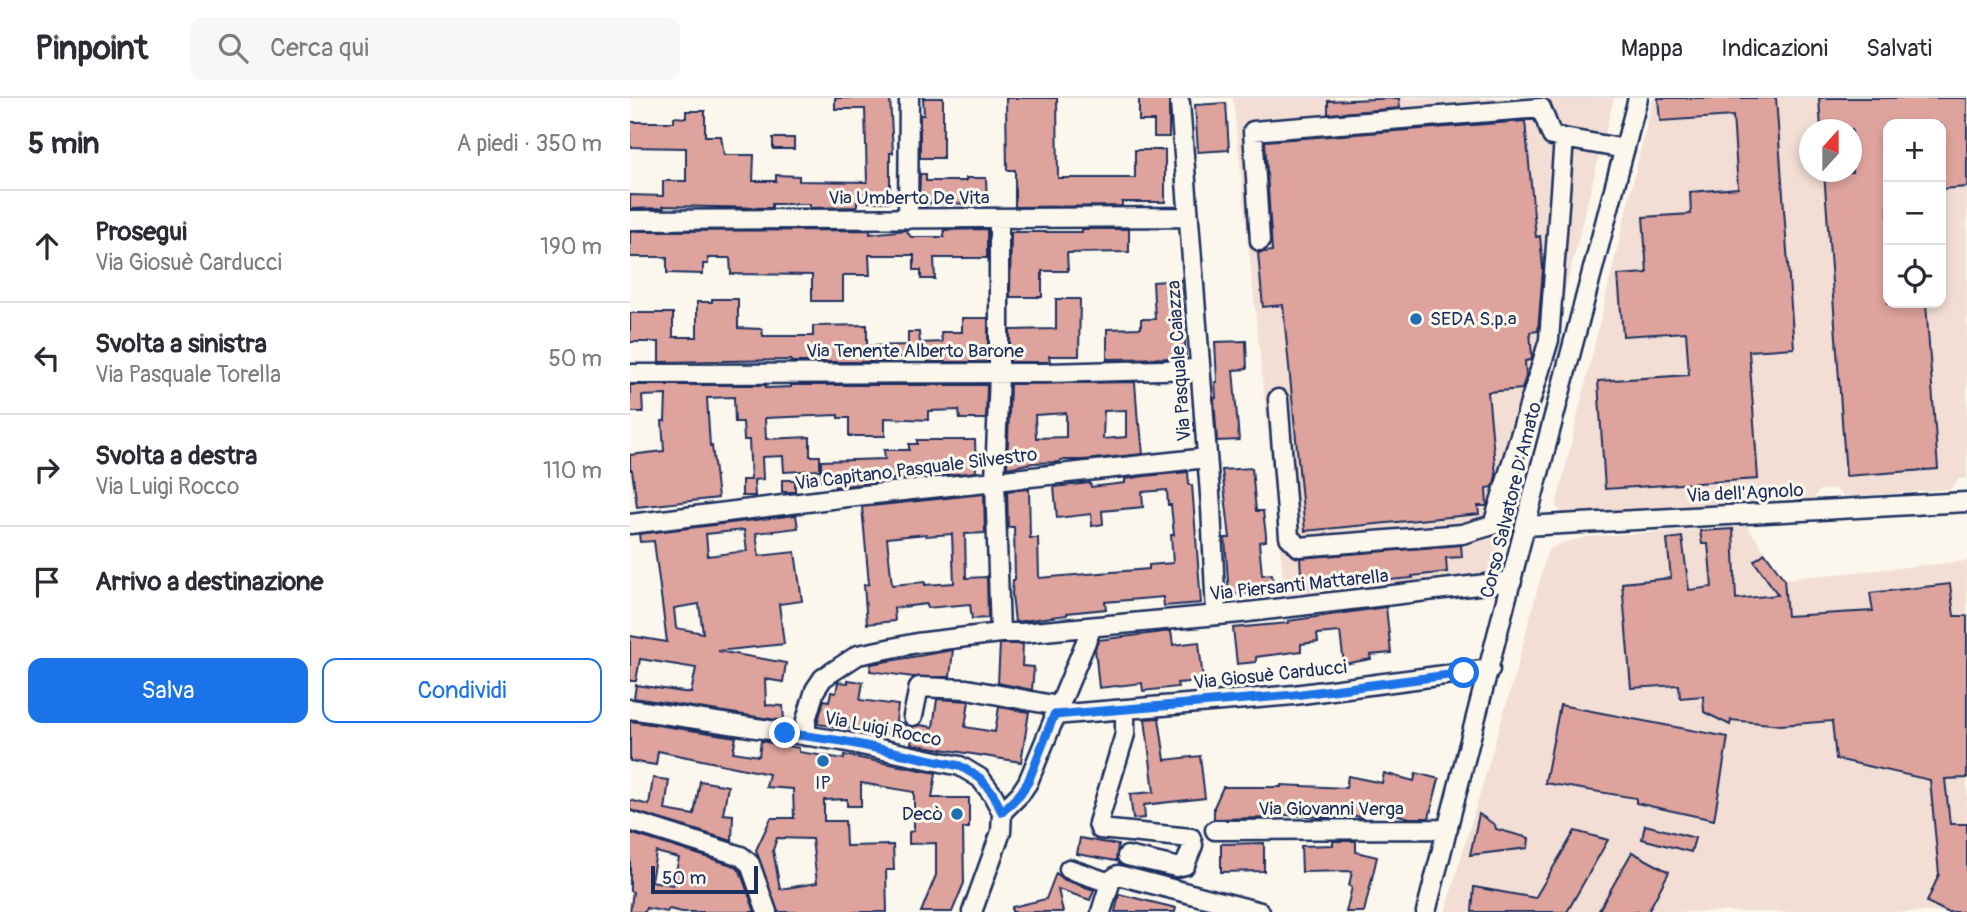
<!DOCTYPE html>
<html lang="it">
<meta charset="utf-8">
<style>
:root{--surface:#fff;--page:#f7f7f7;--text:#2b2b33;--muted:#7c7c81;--line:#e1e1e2;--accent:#1a73e8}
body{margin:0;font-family:Pangolin,sans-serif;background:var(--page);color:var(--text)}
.controls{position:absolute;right:21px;top:21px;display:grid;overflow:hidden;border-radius:14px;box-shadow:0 4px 10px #0003}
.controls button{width:63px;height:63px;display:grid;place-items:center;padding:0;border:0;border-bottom:2px solid var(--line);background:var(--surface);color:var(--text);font:35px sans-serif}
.compass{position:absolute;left:1169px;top:21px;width:63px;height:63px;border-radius:50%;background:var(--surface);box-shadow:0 4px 10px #0003;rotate:21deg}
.scale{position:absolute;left:21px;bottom:18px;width:107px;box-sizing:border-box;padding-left:7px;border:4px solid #1b2f5e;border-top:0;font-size:19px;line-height:24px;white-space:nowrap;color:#1b2f5e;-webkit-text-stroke:5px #fbf7ec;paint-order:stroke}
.stop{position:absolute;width:21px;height:21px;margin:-16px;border:5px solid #1a73e8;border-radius:50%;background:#fff}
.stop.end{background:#1a73e8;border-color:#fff;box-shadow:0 2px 7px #0008}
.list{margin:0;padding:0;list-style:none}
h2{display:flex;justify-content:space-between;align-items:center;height:91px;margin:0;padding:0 28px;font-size:30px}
h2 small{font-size:23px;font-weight:400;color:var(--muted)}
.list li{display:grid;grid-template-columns:46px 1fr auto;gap:21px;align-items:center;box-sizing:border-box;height:112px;padding:0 28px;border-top:2px solid var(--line)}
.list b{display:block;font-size:26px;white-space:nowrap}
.list p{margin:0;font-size:23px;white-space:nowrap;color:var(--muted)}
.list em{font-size:23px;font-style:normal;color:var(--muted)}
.actions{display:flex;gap:14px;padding:21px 28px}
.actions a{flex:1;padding:16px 0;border:2px solid var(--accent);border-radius:14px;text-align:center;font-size:24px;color:var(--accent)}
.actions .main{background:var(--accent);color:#fff}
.icon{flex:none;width:38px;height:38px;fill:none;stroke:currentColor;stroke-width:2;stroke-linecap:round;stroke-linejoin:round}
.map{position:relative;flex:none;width:1337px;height:814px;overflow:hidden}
header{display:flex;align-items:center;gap:42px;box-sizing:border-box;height:98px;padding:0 35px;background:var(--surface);border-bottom:2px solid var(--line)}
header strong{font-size:33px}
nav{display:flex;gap:38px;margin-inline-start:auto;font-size:24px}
.search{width:490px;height:63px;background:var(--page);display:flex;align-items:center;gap:18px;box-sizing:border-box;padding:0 24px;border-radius:14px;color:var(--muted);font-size:26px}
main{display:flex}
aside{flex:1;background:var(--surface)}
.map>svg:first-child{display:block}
</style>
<header>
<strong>Pinpoint</strong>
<div class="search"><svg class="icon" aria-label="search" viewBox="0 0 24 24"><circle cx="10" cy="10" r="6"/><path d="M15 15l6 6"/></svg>Cerca qui</div>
<nav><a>Mappa</a><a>Indicazioni</a><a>Salvati</a></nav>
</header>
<main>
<aside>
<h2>5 min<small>A piedi · 350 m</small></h2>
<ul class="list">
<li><svg class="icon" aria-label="ahead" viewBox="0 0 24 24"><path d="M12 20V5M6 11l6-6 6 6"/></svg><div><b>Prosegui</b><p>Via Giosuè Carducci</p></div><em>190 m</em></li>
<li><svg class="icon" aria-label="left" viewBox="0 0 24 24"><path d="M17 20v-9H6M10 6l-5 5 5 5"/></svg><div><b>Svolta a sinistra</b><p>Via Pasquale Torella</p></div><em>50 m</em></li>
<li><svg class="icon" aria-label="right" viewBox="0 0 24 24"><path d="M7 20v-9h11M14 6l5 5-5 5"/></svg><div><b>Svolta a destra</b><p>Via Luigi Rocco</p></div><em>110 m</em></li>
<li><svg class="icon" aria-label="arrive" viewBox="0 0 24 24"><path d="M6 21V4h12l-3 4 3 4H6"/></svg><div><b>Arrivo a destinazione</b></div></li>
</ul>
<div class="actions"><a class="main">Salva</a><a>Condividi</a></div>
</aside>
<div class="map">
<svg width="1337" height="814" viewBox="0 0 1337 814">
<rect width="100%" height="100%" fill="#fbf7ec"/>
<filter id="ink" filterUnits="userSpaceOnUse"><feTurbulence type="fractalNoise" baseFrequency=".0143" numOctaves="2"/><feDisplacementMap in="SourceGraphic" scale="14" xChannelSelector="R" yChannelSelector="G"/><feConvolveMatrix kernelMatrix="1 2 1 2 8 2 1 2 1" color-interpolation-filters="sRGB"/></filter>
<g filter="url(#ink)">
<path fill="#f2ded4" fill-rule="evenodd" d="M603,0H984L864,474L655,498Z
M1023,0H1337V380L1328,381L1321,391L1214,399L1205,391L1190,392L1182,402L936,418L926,409ZM1258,26H1311V205H1258ZM1180,32H1222V74H1180Z
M1117,428L1154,481L1337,463V814H815L886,573L917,455L921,450L932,445L957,439Z"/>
<path fill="#dea39d" stroke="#1b2f5e" stroke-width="2" fill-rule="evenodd" d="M205,0H260L263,55H260V104H227V109L180,110V106H142V110L33,108V110L0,111V97L33,98V83H56V50L0,49V24H44V19L56,20V13H75V38H91L94,57H124L123,83H146V77L169,78V83L237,84L235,11H205Z
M293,0H313V60H290V17H294Z
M376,0H427L428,80H505V52H535V104H492V108L385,109V72H377Z
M509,0H539V39H524V23H509Z
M769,0L770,10L698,16V3Z
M1028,0H1146L1164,250L1119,253L1128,381L975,391L968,283L1059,277L1056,234L993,238L988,177L1017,175L1013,119L1061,116L1060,94L1108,90L1103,18L1030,23Z
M1189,0H1337V89L1311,91V26H1258V205H1296L1308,371L1216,378L1194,74H1222V32H1191Z
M596,5L599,52L568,54L565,7Z
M895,23L906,139L910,138L913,171L908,233L900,234L902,258L901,262L895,263L896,278L892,291L858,294L866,378L863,389L856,390L857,408H848L849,416L675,433L653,207L633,209L628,155L642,153L635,43Z
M143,40H164V51H143Z
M290,76H296V83H336V80H356L357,106L296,105V109H289Z
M357,131V160H304L305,181H291V172H284V157H239L240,177H213V203H182V177L101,176L100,160H78V166H73V176L37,175V159H0V133L240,132V136L276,132L281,139H314V132Z
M452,131H499V154L437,155L438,173H412V199H380L381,134H452Z
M551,182L556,260L477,261V231L511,230V221H525L523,184Z
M82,201H108V230L132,231L133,238H183V228L237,227V248L278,247V234H289L290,245L312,244L311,234H332V220H358V264H298V259H260V264H161V262L29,264V244H0V215H43V239H67V204H82Z
M426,201H450L449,258H419L420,264H380V232L426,231Z
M616,243L617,271L603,272L609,342L587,343L584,300H586L585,284H587L585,244Z
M505,284L508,326H510L513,356L453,362H430V364L403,365L377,370L380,286ZM496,312V339L473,341L474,313ZM436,315V339L406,340L405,317Z
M0,287H136V290L161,289V287H357L356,321H330L329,312L298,313V322L255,320V338H219V320H208V317L135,320L136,341L180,339V358H190V372L154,374L153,358L132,359L133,381L124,382L125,398H112V382H121L119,342H114L113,324H105L104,299L77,300L80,348H82L88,400L7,409L2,372H0V357L34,353L32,323H35L36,297L12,298L13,314H0Z
M287,342H345L346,374L281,381H250V384L205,389V381L191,382V363L255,361L254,352H279V346H287Z
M622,370L626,413H633L636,437V443L629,444L632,477L642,476L644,493L599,497L595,440H600L592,372Z
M558,374L559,387H562L571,505L534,508L533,499L475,504L476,511L437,515V517L385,524L382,496L383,482H385L384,429H378L377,393L399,391L400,440H408L409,480L519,471V467L543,465L541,437H544L541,407H538L537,392L512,394L513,409L472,413L473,426L462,428L461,416L427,420L424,389L460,385L461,389L495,385V381L515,378Z
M152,382H165V394H152Z
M354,396L355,435L335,436L336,480L357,479L358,520L342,521L340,506L297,510V506L264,510L265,523L237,526L234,487L239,486L232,409ZM296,436V438L322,436L324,485L295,487V484L262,487L257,440Z
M166,417L168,430L126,435L129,458L165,454L172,503L149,506L154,546L88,553L156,565L153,584L135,581L136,607L153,608L154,623L4,600L6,587L61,595L66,570L10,561L6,583H0V538L37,544L24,443L10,444L9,436ZM114,432L117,453L78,458L76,436ZM69,506L73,535L46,530L44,510Z
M1103,431L1106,501L1148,497L1124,463L1135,455L1154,481L1157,518L1243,513L1240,495L1320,486L1324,518H1337V680L1315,681L1320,726H1337V814H1317L1297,804L1309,776L1300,682L1206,661L1202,623L1151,627L1101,622L1100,627L1074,614L1073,598L1050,600L1049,587L1001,590L992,485L1041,480L1037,441L1052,439L1059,492L1082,489L1078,446H1072L1070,433Z
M831,447L832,459L816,460L817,474L782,478L783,480L672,490L670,460Z
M756,509L761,555L740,557L741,561L714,566L710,534L687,536L688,544L671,546V553L626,559V564L607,566L603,530L659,525L658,523Z
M541,533L543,547L569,544L573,583L547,585L548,589L513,593L512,585L469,590L465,550L469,542Z
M370,546H393L392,568L404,569L402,592L368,585Z
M323,552L320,579H283L240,573L241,566Z
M218,582L233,584L230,602L268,607L266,623L281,629L290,627L303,629L307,601L339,603L335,629L365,634L369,609L399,614L391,664L281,646L282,639L187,626L194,602L199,603L201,594L206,595L208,584L218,585Z
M930,607L1098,639L1084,722L1006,705V700L915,685Z
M529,620L535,662L570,658L575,700L514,707L515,720L503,721L500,696L524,694L515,621Z
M0,623L106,639L103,654L129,658L131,643L169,650V654L214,661V657L306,675L302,700H339V730H333L334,785L322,814H291L306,777V745L279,746V734L284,733V694L231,685V708H217V701L194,702V723H215L216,748L263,747L264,772H256L257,814H148L126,752L141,720H164L163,691L136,689L139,676L28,653L26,667L0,663ZM147,740L182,741L187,785L150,791L143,752Z
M754,675L784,683L786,675L809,681L799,720H780L733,708L731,719L708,715V720L636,716V720L584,721V709L593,689H651V687L716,690L718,678L752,685Z
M23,680L39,682L35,712L64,717L70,683L98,688L93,716L103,717L102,743L0,712V702L19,707Z
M849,716L865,727L866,731L899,740L898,750L840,757Z
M1015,727L1065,740L1061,754L1012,741Z
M945,733L978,742L937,814H842L844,789L905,800Z
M0,735L105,768L110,773L125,814H52L39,811L37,814L16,810L15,814H0L3,794L0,793ZM26,754L49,760L43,787L21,783Z
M450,740L488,747L486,763L447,756Z
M703,743H726V754L747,759L734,814H716L722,789L719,788L722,773L672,774L671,748L703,747Z
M634,745V773L591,774V746Z
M1002,754L1039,774L1018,814H968Z
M426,775L435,782L464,792L460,802L428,791L433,814H382V809L416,801Z
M489,796L546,810L545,814H485Z"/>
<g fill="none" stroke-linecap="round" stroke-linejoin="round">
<defs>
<path id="minor" d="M550,5L581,409L586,517
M278,121L279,0
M369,121V275L365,382L370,535
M0,122L559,119
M630,143L623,33L911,10L922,38L995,51
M0,276L416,275L570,271
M648,301L659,439L669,449L832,436L863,427L919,242L934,40
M0,426L217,399L577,360
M895,428L1337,404
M0,611L212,643L330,668L350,680L363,697L372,714L371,734L342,814
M495,612V636L468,725L470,731L561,740L563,747L555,767L546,769L497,758
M424,617L664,597L860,571
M283,618L289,589L337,591L428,608
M176,638V622L185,592L193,580L228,557L287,545L370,535H392L610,515L882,483
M372,714L390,696L398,684L462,529
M0,723L111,758L120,766L137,814
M585,732L818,731
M439,771L480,785
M471,814L481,782L488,777L630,814
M796,814L895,428L1008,0"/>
</defs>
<use href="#minor" stroke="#1b2f5e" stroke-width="23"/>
<use href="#minor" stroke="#fbf7ec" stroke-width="18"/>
</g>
</g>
<g fill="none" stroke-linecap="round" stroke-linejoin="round" filter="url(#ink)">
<path stroke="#1a73e8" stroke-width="9" d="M155,635L212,643L330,668L350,680L363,696L372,714L390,696L398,684L424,617L664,597L834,575"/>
</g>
<g fill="#1f6fb2" stroke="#fbf7ec" stroke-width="2.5">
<circle cx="786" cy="221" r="7"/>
<circle cx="193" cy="663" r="7"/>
<circle cx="327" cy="716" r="7"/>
</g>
<g text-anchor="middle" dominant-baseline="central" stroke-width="6" stroke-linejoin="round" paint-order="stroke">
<g font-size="19" fill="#1b2f5e" stroke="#fbf7ec">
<text x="279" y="100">Via Umberto De Vita</text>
<text x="285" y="253">Via Tenente Alberto Barone</text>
<text transform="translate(549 263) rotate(-94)">Via Pasquale Caiazza</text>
<text transform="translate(286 371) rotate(-7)">Via Capitano Pasquale Silvestro</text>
<text transform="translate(1115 395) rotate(-3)">Via dell'Agnolo</text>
<text transform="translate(881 402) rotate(-76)">Corso Salvatore D'Amato</text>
<text transform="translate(669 487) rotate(-6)">Via Piersanti Mattarella</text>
<text transform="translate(640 577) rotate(-6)">Via Giosuè Carducci</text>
<text transform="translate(253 631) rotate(11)">Via Luigi Rocco</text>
<text x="701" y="711">Via Giovanni Verga</text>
</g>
<g font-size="19" fill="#1b2f5e" stroke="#fbf7ec" text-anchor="start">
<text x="800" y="221">SEDA S.p.a</text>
<text x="193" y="685" text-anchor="middle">IP</text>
<text x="313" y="716" text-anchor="end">Decò</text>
</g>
</g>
</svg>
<div class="controls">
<button>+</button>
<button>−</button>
<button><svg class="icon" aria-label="locate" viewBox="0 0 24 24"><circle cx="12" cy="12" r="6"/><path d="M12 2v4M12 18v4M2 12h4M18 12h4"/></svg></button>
</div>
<svg class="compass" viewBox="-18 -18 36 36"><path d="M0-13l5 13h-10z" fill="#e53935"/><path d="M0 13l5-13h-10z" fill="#7c7c81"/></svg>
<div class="scale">50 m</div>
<div class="stop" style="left:834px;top:575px"></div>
<div class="stop end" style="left:155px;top:635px"></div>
</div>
</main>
